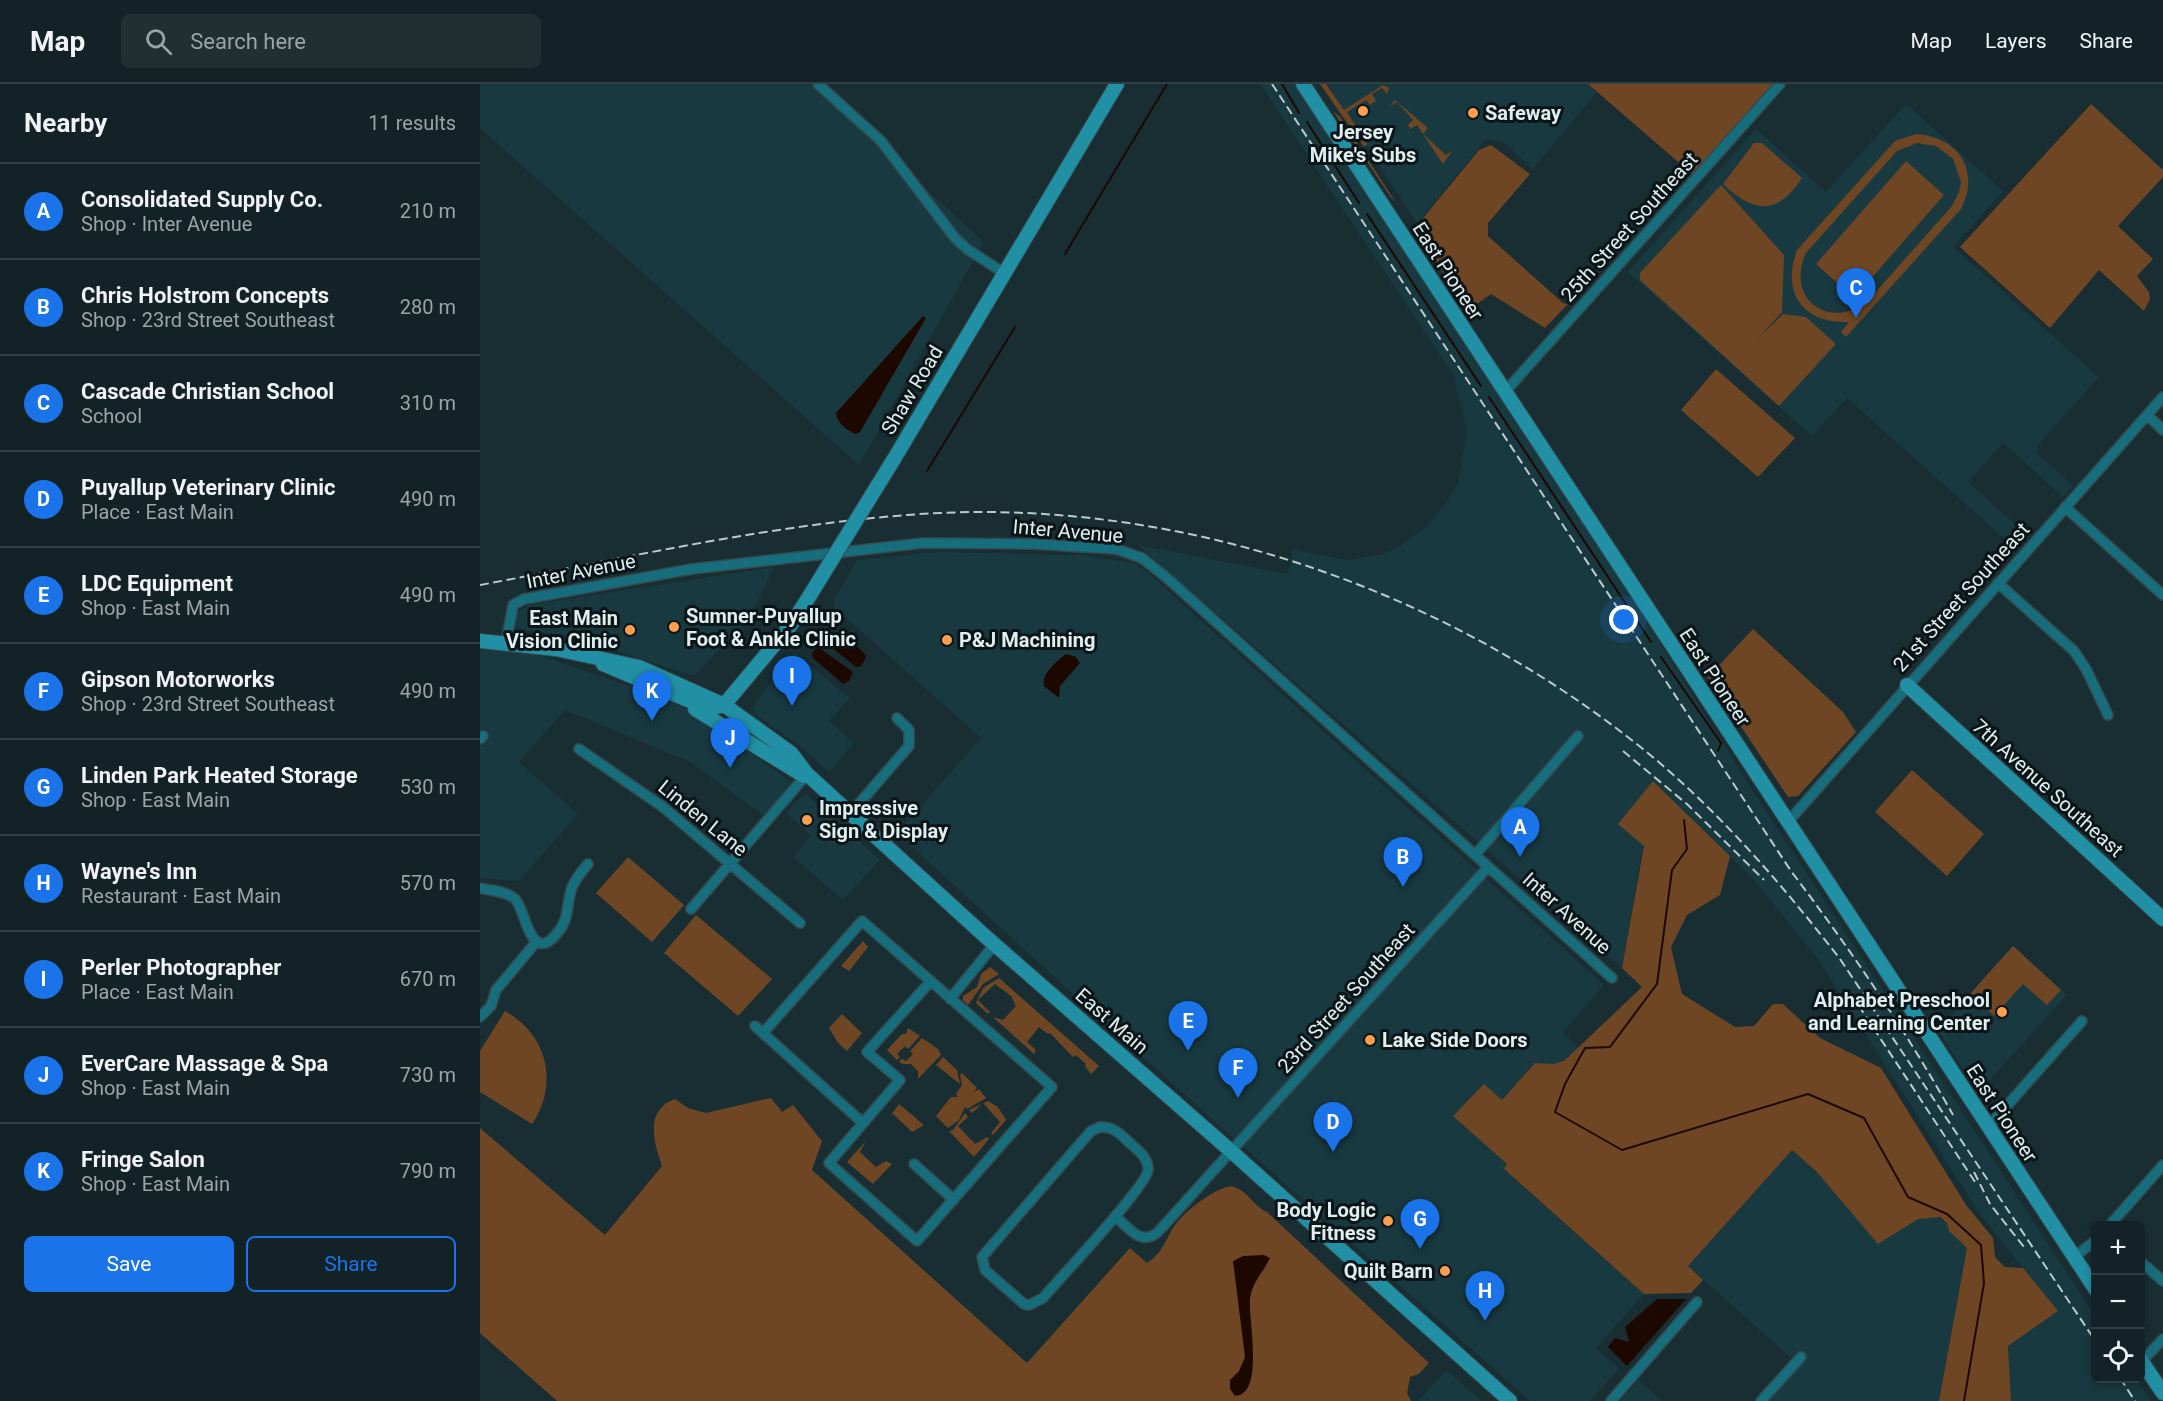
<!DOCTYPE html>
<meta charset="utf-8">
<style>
:root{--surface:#122226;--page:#1f2f32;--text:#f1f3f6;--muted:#9ca4a7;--line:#313f43;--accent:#1a73e8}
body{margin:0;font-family:Roboto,sans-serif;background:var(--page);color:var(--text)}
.controls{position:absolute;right:18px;bottom:18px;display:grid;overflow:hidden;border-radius:9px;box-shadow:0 3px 9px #0003}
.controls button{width:54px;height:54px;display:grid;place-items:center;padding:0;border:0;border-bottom:2px solid var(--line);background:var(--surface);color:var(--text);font:30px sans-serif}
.you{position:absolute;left:1144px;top:536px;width:21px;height:21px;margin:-15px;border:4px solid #fff;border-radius:50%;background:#1a73e8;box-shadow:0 0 0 9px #1a73e833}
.badge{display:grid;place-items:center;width:39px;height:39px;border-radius:50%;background:var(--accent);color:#fff;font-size:20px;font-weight:700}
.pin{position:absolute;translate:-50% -50px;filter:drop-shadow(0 2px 3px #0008)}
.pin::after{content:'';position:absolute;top:32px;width:21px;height:18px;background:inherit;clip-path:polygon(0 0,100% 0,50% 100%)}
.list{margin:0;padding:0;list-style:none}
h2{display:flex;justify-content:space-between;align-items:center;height:78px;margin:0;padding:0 24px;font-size:26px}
h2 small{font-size:20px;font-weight:400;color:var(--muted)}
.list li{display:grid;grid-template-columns:39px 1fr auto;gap:18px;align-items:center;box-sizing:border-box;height:96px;padding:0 24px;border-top:2px solid var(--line)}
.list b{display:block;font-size:22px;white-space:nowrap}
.list p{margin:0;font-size:20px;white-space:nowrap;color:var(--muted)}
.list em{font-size:20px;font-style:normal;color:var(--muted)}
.actions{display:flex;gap:12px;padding:18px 24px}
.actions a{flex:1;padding:14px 0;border:2px solid var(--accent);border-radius:9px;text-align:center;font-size:21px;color:var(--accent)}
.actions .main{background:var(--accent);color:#fff}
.icon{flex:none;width:33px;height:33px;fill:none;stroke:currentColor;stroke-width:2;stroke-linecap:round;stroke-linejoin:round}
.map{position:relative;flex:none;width:1683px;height:1317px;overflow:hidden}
header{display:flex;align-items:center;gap:36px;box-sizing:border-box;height:84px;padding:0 30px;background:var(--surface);border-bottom:2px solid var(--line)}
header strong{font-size:28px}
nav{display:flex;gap:33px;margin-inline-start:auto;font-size:21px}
.search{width:420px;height:54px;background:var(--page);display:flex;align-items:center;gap:15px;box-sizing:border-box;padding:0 21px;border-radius:9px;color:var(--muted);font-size:22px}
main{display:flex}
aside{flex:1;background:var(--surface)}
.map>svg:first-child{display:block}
</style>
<header>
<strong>Map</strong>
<div class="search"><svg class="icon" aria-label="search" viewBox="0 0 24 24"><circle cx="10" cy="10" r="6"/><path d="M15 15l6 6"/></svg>Search here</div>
<nav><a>Map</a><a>Layers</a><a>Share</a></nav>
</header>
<main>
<aside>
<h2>Nearby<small>11 results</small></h2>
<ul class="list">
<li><span class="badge">A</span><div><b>Consolidated Supply Co.</b><p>Shop · Inter Avenue</p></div><em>210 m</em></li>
<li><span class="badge">B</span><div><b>Chris Holstrom Concepts</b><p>Shop · 23rd Street Southeast</p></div><em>280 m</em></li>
<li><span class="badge">C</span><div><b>Cascade Christian School</b><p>School</p></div><em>310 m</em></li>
<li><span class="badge">D</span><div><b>Puyallup Veterinary Clinic</b><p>Place · East Main</p></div><em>490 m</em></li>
<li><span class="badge">E</span><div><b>LDC Equipment</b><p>Shop · East Main</p></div><em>490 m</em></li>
<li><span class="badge">F</span><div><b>Gipson Motorworks</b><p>Shop · 23rd Street Southeast</p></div><em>490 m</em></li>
<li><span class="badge">G</span><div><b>Linden Park Heated Storage</b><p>Shop · East Main</p></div><em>530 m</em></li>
<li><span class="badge">H</span><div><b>Wayne's Inn</b><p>Restaurant · East Main</p></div><em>570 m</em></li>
<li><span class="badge">I</span><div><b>Perler Photographer</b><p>Place · East Main</p></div><em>670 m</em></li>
<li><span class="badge">J</span><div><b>EverCare Massage &amp; Spa</b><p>Shop · East Main</p></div><em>730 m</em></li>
<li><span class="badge">K</span><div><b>Fringe Salon</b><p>Shop · East Main</p></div><em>790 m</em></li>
</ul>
<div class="actions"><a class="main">Save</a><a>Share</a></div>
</aside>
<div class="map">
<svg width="1683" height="1317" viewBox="0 0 1683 1317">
<rect width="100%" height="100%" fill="#182e33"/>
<path fill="#18393f" d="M0,0H331L504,158L379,381L0,44Z
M780,0H823L1018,299L1262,690L1615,1232L1616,1294L1656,1295L1671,1317H1531L1528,1262L1577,1227L1497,1126L1338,875L1275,797L1174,697L1142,884L658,461L808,490L813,465L867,476L903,470L920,462L947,442L965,420L978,399L987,346L973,291Z
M847,0H1108L1117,8L1053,85L1024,59L1006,55L937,140Z
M1426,20L1523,107L1473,163L1619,293L1558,361L1557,369L1593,402L1583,413L1523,359L1488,398L1548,452L1536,465L1367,314L1332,352L1148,188L1276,45L1346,108Z
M458,468L602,471L653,479L665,486L1124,901L1083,948L1098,964L1084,977L1073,980L1055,979L1022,1016L1028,1081L1024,1086L1164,1210L1116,1264L1139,1285L1110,1317H1050L642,955L417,749L501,654L354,523V516L377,476Z
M294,483L269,535L214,592L93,553L33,544L36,529L49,521Z
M0,564L58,571L188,615L243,648L311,698L286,733L210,678L85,626L39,678L98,730L39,797L0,794Z
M314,568L370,614L349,637L374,659L349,688L321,663L278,632L272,623Z
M327,711L400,776L363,816L313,773L331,751L306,729L321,713Z
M1533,861L1587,911L1498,1009L1458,946Z
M1312,1066L1410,1153L1441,1122L1467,1139L1469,1147L1487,1164L1459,1317H1275L1312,1275L1208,1182Z
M966,1286L1002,1317H938Z
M1159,1296L1182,1317H1140Z"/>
<path fill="#6f4624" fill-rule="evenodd" d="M840,0H846L864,26L903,1L909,4L907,10L902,4L892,10L896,17L890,21L886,16L867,28L887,60L884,63Z
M1108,0H1295L1216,89L1212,90Z
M915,16L948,44L943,50L966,71L973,66L963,80L937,41L930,45L928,41L933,36L917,18L910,22Z
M1611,20L1683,86V93L1638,142L1673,175L1657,192L1669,208L1670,215L1664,227L1619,186L1570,244L1480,163Z
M853,27L860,33L915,117L910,112Z
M1436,50C1478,53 1501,86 1481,125L1366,253L1361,248L1369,238C1323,240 1301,209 1317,166L1415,57ZM1437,59L1456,62L1473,75L1481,98L1479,108L1472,122L1385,220C1345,245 1306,213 1326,169L1417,67Z
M1274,59H1282L1322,94C1297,132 1274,129 1243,100Z
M1011,61L1050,90L1008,139V152L1083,219L1088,220L1065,244L1011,210L987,227L935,144L999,66Z
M1426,77L1464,111L1374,214L1336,180Z
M1241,101L1304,171L1302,228L1277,255L1303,230L1326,233L1356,260L1299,322L1160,196V189Z
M1236,285L1315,354L1278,393L1201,326Z
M1273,545L1363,628L1376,648L1318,712L1308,713L1228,593Z
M1432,686L1504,750L1467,792L1395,728Z
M1173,697L1250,772L1240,811L1207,831L1191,863L1202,910L1255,943L1274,942L1293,920H1303L1340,954L1401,984L1486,1121L1513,1154L1515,1173L1525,1183L1543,1184L1578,1227L1528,1262L1531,1317H1459L1487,1164L1469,1147L1467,1139L1460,1133L1438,1135L1398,1160L1337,1088L1312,1066L1208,1182L1223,1196L1211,1209L1164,1210L1024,1085L1027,1080L973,1032L1004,1000L1022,1016L1055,979L1073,980L1084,977L1162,903L1142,884L1164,762L1138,740Z
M148,773L204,821L172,858L116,809Z
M216,831L292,895L258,932L184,869Z
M383,857L388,863L369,887L361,882Z
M1533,862L1581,906L1567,921L1543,900L1514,932L1490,910Z
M510,883L519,890L503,900L488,921L483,916V912L497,903L501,890Z
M519,894L619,982L611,990L605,982L606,980L596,971L593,973L570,949L568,950L559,943L547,958L556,966L554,970L513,933L523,936L536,922L531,912L515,900L498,916L510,928L508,930L496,919L503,904Z
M25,927C68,951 79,1000 52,1040L0,1008V967Z
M362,930L382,949L367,967L358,959L349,944Z
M428,944L440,952L428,965L425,962L417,970L420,973L417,976L407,966L422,950H426Z
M442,954L458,965L461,971L438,995V987L431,980H422L419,977L422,975L426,977L433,970L430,967Z
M463,973L477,986L480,1000L456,981Z
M482,989L497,1004L493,1009L499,1005L506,1014L487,1025L485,1023L479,1036L468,1044L456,1032L471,1013H478L476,1010L482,1001L480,991Z
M291,1014L302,1028L313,1021L342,1057L332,1086L547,1279L650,1164L667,1179C686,1167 686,1150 700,1135C709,1125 741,1099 754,1103C768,1107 774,1123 787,1128L949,1279L939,1290L930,1293L927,1309L931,1317H77L0,1249V1044L125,1151L182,1082C174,1059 164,1026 195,1015L208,1024L226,1029Z
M508,1017L518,1023L526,1036L513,1051L511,1049L520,1038L503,1019L492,1029L489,1026Z
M419,1020L444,1041L432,1048L413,1030L411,1031Z
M485,1029L488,1033L478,1042L495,1060L507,1053L509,1055L494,1073L469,1047L473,1046Z
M386,1057L380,1068L396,1083L406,1077L412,1080L393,1100L367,1078Z"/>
<path fill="#1d0800" d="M443,232L446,234L380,348L376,350C367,347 357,339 356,329Z
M349,550L365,552L385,570L386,573L381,582L376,583L345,558Z
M338,563L373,588L369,597L363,600L333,574L332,569Z
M586,570L596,573L600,579L580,602L579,614L564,602C561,590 577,577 586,570Z
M784,1171L790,1174C783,1189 772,1198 770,1215C768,1235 785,1311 755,1312L750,1305V1296L759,1287L765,1273L753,1177L763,1172Z
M1177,1215H1206L1147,1282L1128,1263L1135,1254L1149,1258L1145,1243Z"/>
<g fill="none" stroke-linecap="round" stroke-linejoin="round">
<path stroke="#1d0800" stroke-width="2" d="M802,0L819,29
M827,38L879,119
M887,130L1001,302
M585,170L687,0
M1009,313L1171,558
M447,387L535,243
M1181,573L1241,659L1238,667
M1204,736L1207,765L1192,786L1177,900L1130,963L1105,964L1085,1000L1075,1028L1142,1066L1328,1010L1384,1034L1428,1113L1467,1130L1501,1161L1504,1199L1484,1317"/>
<defs>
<path id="street" d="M338,0L401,57L475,154L487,165L524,189
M1024,309L1300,0
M1667,331L1683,346
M1585,423L1683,511
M1518,499L1594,567L1606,585L1628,631
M26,559L33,521L44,515L212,485L443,459L553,460L636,465L662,474L686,493L1132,894
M0,655L3,652
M99,665L183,723L320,839
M370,730L429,662V646L417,634
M1307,739L1683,313
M995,771L1098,652
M0,804C12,807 26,807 35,815C46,825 50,885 79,847C89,835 87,817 92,803C96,794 102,787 108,780
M211,825L327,690
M470,915L514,861
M0,933L11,922L16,906L57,857
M275,942L383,1039
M283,949L382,837L572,1003L437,1157L349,1079L420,996L387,968L450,898
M620,1043C634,1042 641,1051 651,1060C659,1067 669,1075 668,1086C667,1102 579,1195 563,1214L549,1221L544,1220L505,1186L502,1173L611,1047Z
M1508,1043L1602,937
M434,1080L474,1116
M635,1132C648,1143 661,1163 678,1148L1008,783
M1629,1142L1683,1081
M1594,1173L1616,1156
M1660,1177L1683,1197
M1662,1277L1683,1255
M1131,1317L1217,1218
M1281,1317L1321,1273"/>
<path id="secondary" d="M823,0L1616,1206
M414,375L637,0
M0,557L76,565L159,583L244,621L311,669L327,690L506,853L752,1068L1030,1317
M123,580L229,625L244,621L310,542L327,516
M1427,601L1683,835
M215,625L324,692
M1660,1275L1683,1309"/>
</defs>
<use href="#street" stroke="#34494d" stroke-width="12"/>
<use href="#secondary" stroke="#34494d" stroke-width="16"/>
<use href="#street" stroke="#166e7d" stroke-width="9"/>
<use href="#secondary" stroke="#2290a4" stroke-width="14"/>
<path stroke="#bbcacd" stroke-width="2" stroke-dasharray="9 4.5" stroke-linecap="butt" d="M792,0L1311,787C1370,865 1425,945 1473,1031
M0,501C141,475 284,442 427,431C689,410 959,501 1163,665C1237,725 1301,799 1360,875L1616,1258
M1143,667L1208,721L1284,796
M1371,910L1495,1098
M1494,1088L1510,1120L1544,1163
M1640,1294L1655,1317"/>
<defs>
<path id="secondary-bridge" d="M327,516L414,375"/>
</defs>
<use href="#secondary-bridge" stroke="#34494d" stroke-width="16" stroke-linecap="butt"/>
<use href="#secondary-bridge" stroke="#2290a4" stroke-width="14"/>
</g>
<g fill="#fb9e50" stroke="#0b1517" stroke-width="2">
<circle cx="883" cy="27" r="6"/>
<circle cx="993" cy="29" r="6"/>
<circle cx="194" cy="543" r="6"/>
<circle cx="150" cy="546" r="6"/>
<circle cx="467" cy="556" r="6"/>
<circle cx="327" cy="736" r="6"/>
<circle cx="1522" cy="928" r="6"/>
<circle cx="890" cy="956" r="6"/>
<circle cx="908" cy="1137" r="6"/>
<circle cx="965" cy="1187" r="6"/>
</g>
<g text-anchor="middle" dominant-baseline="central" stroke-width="6" stroke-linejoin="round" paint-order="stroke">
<g font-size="20" font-weight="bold" fill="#e0eef0" stroke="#0b1517" text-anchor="start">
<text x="1005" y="29">Safeway</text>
<text x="883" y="48" text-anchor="middle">Jersey<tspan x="883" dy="23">Mike's Subs</tspan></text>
<text x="206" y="532">Sumner-Puyallup<tspan x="206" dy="23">Foot &amp; Ankle Clinic</tspan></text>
<text x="138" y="534" text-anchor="end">East Main<tspan x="138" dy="23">Vision Clinic</tspan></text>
<text x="479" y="556">P&amp;J Machining</text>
<text x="339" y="724">Impressive<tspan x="339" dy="23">Sign &amp; Display</tspan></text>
<text x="1510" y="916" text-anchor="end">Alphabet Preschool<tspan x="1510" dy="23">and Learning Center</tspan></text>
<text x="902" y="956">Lake Side Doors</text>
<text x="896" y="1126" text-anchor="end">Body Logic<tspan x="896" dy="23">Fitness</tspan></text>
<text x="953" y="1187" text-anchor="end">Quilt Barn</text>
</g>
<g font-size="20" fill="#e0eef0" stroke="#0b1517">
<text transform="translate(1149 143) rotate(-48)">25th Street Southeast</text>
<text transform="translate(968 187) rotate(57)">East Pioneer</text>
<text transform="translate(432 306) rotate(-59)">Shaw Road</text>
<text transform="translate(588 447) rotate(5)">Inter Avenue</text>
<text transform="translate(101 487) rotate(-11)">Inter Avenue</text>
<text transform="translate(1481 513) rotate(-48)">21st Street Southeast</text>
<text transform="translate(1235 593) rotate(57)">East Pioneer</text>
<text transform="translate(1568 704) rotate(42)">7th Avenue Southeast</text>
<text transform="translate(223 734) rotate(39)">Linden Lane</text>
<text transform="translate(1087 829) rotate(42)">Inter Avenue</text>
<text transform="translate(866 914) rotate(-48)">23rd Street Southeast</text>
<text transform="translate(632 937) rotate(41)">East Main</text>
<text transform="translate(1522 1029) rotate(57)">East Pioneer</text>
</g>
</g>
</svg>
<div class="controls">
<button>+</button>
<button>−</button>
<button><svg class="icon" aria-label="locate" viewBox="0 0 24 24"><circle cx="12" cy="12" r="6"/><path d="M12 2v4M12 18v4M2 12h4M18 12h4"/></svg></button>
</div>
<div class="you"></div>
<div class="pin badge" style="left:1040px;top:773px">A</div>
<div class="pin badge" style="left:923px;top:803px">B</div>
<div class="pin badge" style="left:1376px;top:234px">C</div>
<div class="pin badge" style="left:853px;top:1068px">D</div>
<div class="pin badge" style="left:708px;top:967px">E</div>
<div class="pin badge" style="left:758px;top:1014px">F</div>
<div class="pin badge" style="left:940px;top:1165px">G</div>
<div class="pin badge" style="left:1005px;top:1237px">H</div>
<div class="pin badge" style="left:312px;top:622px">I</div>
<div class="pin badge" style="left:250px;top:684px">J</div>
<div class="pin badge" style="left:172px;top:637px">K</div>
</div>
</main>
